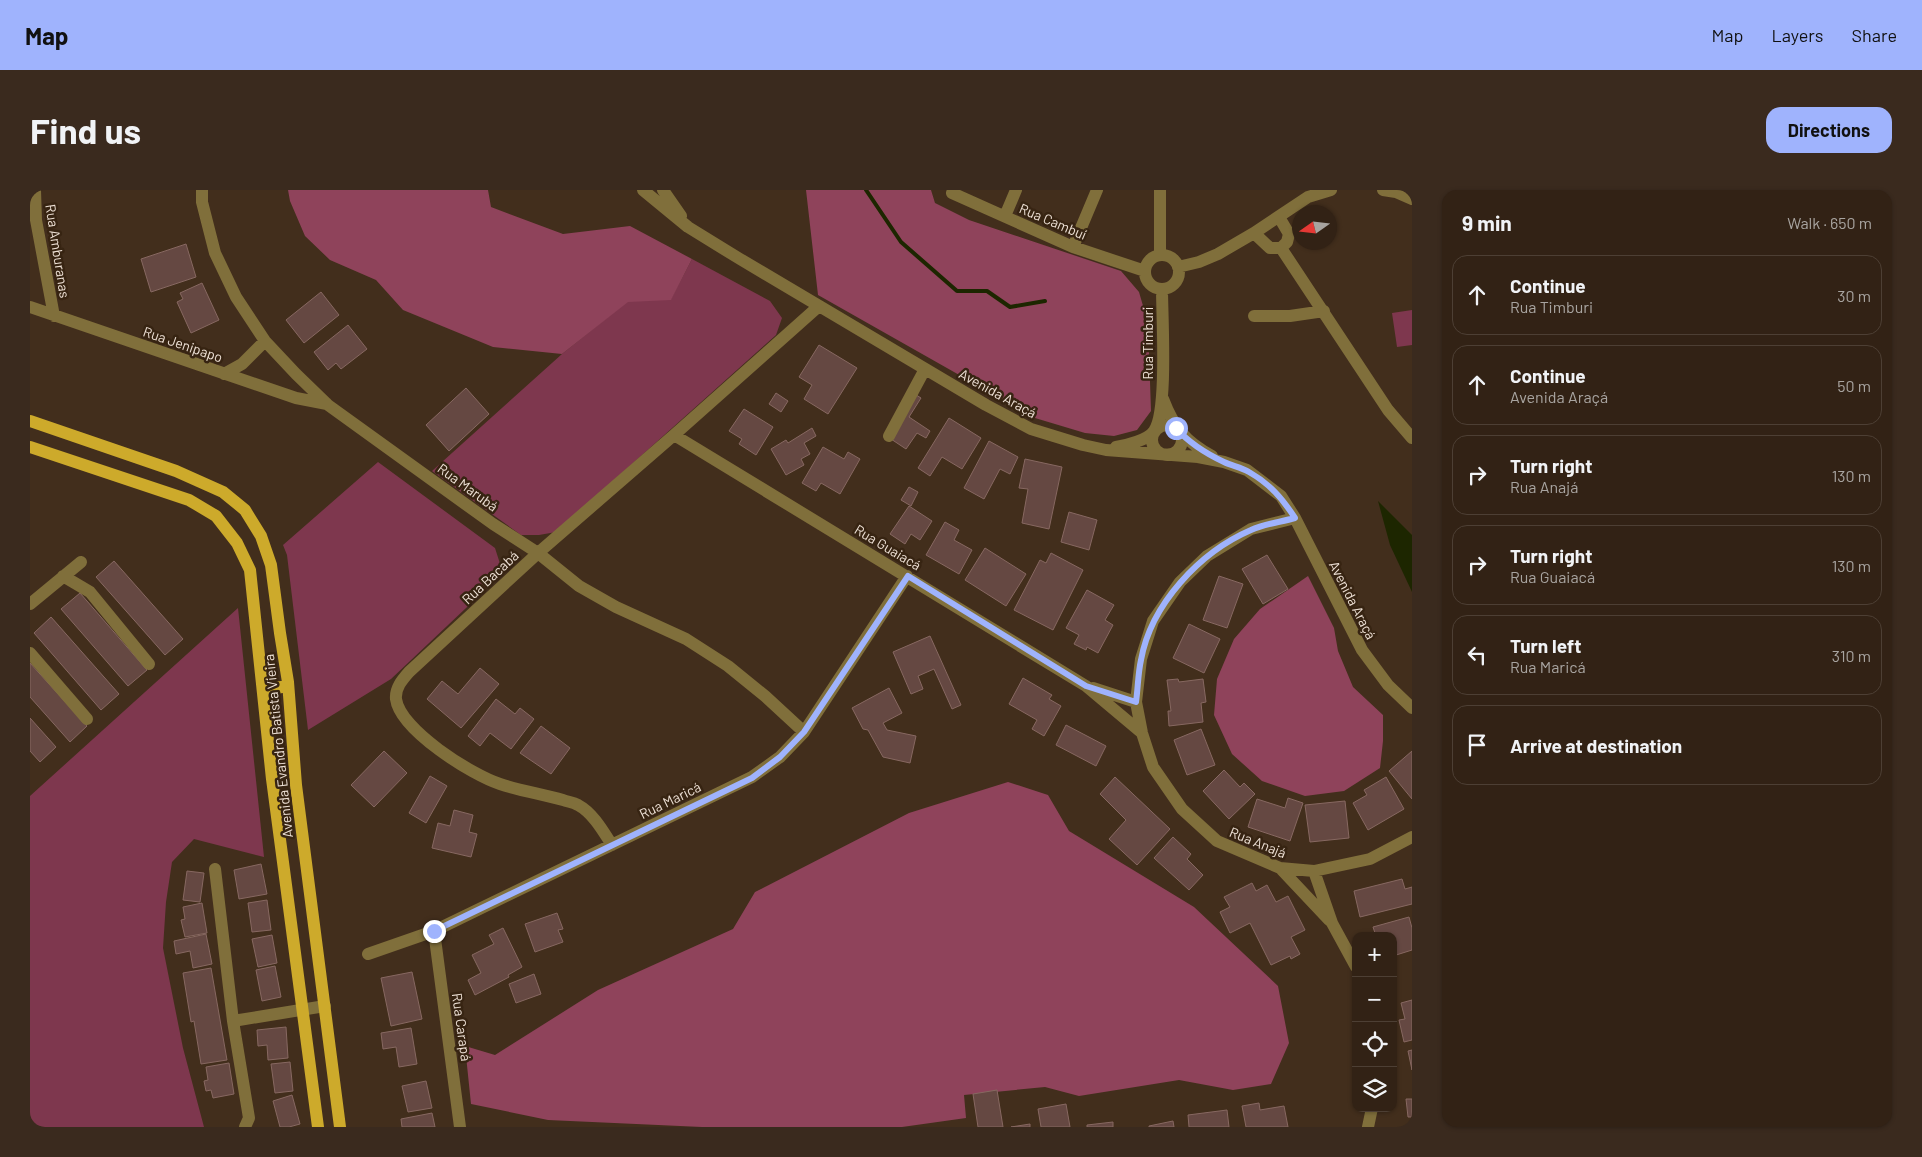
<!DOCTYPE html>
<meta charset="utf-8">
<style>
:root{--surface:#322215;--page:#3a2a1e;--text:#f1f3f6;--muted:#a8a4a0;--line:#4d3f34;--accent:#9fb3fd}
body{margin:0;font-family:Barlow,sans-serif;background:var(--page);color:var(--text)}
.controls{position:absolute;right:15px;bottom:15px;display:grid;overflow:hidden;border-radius:10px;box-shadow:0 1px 4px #0004}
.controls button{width:45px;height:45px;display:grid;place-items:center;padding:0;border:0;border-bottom:1px solid var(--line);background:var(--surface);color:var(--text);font:25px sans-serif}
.compass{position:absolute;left:1262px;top:15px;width:45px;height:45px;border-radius:50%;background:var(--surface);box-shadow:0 1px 4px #0004;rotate:256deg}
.stop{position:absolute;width:15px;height:15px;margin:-11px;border:4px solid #9fb3fd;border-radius:50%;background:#fff}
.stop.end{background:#9fb3fd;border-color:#fff;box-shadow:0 1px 5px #0008}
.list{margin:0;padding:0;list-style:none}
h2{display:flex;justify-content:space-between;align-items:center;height:65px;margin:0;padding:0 20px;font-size:21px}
h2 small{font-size:16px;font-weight:400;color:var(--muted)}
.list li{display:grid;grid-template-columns:32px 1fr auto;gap:15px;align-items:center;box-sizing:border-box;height:80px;margin:0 10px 10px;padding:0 10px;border:1px solid var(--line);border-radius:15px}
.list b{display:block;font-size:19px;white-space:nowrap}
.list p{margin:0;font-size:16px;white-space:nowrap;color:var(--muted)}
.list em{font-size:16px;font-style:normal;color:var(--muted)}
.icon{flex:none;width:28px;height:28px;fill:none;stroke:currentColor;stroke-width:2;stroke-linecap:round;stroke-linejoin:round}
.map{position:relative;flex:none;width:1382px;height:937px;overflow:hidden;border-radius:15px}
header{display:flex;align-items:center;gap:30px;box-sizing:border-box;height:70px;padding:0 25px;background:var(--accent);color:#111}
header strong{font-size:24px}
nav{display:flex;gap:28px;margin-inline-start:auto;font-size:18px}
.intro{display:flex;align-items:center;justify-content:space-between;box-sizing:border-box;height:120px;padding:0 30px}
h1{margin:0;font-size:35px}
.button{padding:12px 22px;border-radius:15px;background:var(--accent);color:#111;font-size:18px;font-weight:700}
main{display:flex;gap:30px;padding:0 30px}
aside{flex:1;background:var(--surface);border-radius:15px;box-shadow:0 1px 4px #0004}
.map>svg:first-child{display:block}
</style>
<header>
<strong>Map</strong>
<nav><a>Map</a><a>Layers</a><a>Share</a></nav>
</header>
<div class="intro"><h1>Find us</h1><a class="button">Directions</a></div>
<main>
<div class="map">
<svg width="1382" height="937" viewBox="0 0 1382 937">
<rect width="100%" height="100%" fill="#422e1c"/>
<path fill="#7e374e" d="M662,69L740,111L752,128L746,145L526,342L509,345H491L402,281L532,164L598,111L641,109Z
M1382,120V155L1367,157L1362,123Z
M348,272L465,358L473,383L361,489L278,540L257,365L253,355Z
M208,418L234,667L164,649L142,672L136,712L133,758L153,858L174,937H0V606Z"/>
<path fill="#8f435b" d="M258,0H458L461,17L533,44L600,36L662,69L641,110L598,112L532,164L463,157L373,120L346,90L300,70L275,46L260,11Z
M776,0H901L905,13L939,30L1091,81L1109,102L1118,133L1121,221L1107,240L1084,246L1055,243L1005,228L788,105Z
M1278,386L1304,438L1308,461L1323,497L1353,525V551L1350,578L1314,601L1275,606L1232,591L1202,564L1184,525L1187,489L1204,449L1230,419Z
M978,592L1018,605L1039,641L1164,717L1248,796L1259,853L1241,894L1203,900L1149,890L1049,906L1015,897L934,905L936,928L872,937H672L518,930L441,914L435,856L465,865L568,800L703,739L725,702L879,623Z"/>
<path fill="#1d2600" d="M1348,311L1382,345V402L1360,355Z"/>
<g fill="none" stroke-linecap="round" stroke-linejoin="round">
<path stroke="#1d2600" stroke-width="4" d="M836,0L871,52L927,101H957L980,117L1015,111"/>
</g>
<path fill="#654842" stroke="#876861" d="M156,54L166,87L121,102L111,69Z
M172,93L189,130L161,143L147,112L153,109L150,103Z
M291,102L309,125L274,153L256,130Z
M318,135L337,159L311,179L306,173L298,180L284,162Z
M789,155L827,178L798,224L774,209L782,195L769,187Z
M436,198L459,224L419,261L396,235Z
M746,203L758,211L751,222L739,214Z
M883,203L891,208L879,227L900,241L896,248L887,243L876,259L855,245Z
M714,219L743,237L726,265L709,254L712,249L699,241Z
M919,228L951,248L932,279L912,267L900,286L888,278Z
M782,238L786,246L774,253L780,264L771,269L774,275L756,285L741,259L756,250L758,253Z
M959,251L988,267L980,284L970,279L954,309L934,298Z
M793,257L814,269L818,262L830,269L810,304L791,293L786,301L772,293Z
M995,269L1032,277L1019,339L992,333L998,299L989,298Z
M879,297L888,302L881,316L871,310Z
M879,316L902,331L890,350L881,344L875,354L860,344Z
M1039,322L1067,330L1059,360L1031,352Z
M915,332L929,340L924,350L942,360L929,384L896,365Z
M955,358L996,384L976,416L935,390Z
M1021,363L1053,380L1023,440L984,420L1010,370L1016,373Z
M1237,365L1258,399L1233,414L1212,379Z
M84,371L153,449L135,465L66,387Z
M1189,386L1213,394L1197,438L1173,430Z
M1057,400L1084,415L1075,430L1083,435L1068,463L1057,457L1056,460L1044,454L1049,445L1036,438Z
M50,403L117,480L98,496L31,419Z
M21,427L89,504L71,520L4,443Z
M1159,434L1190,449L1174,483L1143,468Z
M900,446L931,515L922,519L904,479L888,486L893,499L881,504L863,462Z
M0,473L57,536L40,552L0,507Z
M450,478L469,494L431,538L397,509L412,491L428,504Z
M993,488L1022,505L1019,509L1031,516L1014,546L1002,539L1007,530L979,514Z
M1148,489L1149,492L1173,489L1176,512L1171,513L1173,532L1139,536L1138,521H1141L1137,490Z
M859,498L872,523L853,533L857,540L886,546L880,573L853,567L838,540L833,539L822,518Z
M466,509L485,524L490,518L504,529L481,559L460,543L450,556L438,546Z
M0,528L26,557L10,572L0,561Z
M1036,535L1076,556L1066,576L1026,555Z
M511,536L540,558L521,584L490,563Z
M1171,539L1185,575L1157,585L1144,550Z
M354,561L377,583L344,617L321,595Z
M1382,561V609L1359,581Z
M1194,580L1210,597L1214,593L1225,604L1199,629L1173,601Z
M400,586L417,596L396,633L379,623Z
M1085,587L1140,639L1107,675L1079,649L1096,630L1070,604Z
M1356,587L1374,619L1338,640L1323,613L1337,605L1334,600Z
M1258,608L1273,613L1260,651L1218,637L1227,609L1255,618Z
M1315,611L1319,648L1280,652L1275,615Z
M424,620L443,625L439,642L447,644L441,667L402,658L408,633L420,636Z
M1143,647L1161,664L1157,669L1173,685L1159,700L1124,668Z
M231,674L237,704L209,709L204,680Z
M157,681L174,683L170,712L153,710Z
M1372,689L1375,699L1382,697V714L1330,727L1324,701Z
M1222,693L1226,701L1237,695L1246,712L1258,706L1275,740L1261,747L1270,764L1261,769L1260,766L1241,775L1220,733L1200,743L1190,722L1200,717L1194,707Z
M237,710L241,740L222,742L218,713Z
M172,713L177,743L155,747L151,730L155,729L153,717Z
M527,723L533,739L528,740L533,752L505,762L495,734Z
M1379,727L1382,738V760L1363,766V746H1346L1343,737Z
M473,738L492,777L478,785L479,787L445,805L438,790L451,783L442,765L464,754L459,745Z
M176,744L182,774L163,778L160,761L146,764L144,751Z
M242,745L247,773L228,777L222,749Z
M245,776L251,807L232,811L226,780Z
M181,778L197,870L171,874L164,831L161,832L153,783Z
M382,782L392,829L361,836L351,788Z
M504,784L511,804L486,813L479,794Z
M1382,810V850L1374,852L1369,830L1375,829L1371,813Z
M256,837L258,868L238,870L237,855L228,856L227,840Z
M381,838L387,874L369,877L366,857L353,859L351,843Z
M1382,860V880L1378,861Z
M260,872L263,901L245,903L241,874Z
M199,873L204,904L183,908L181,900L176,901L174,891L178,890L176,877Z
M396,891L402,918L378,922L372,896Z
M967,900L973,937H948L943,904Z
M262,905L270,934L259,937H250L243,911Z
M1376,909H1382V927H1378Z
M1229,913L1230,920L1254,916L1258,937H1216L1212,916Z
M1036,914L1040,937H1011L1008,919Z
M1197,920L1199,937H1159L1158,925Z
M402,923L405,937H372L371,929Z
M1143,931L1144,937H1119V936Z
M1083,932V937H1057V935Z
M1000,934V937H981Z"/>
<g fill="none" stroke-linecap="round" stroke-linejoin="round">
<path stroke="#806f3b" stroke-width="12" d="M5,0L6,30L24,126
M172,0V12L185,63L206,107L235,151L266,184L298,215L463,334L508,363L549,396L586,417L656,449L698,476L735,506L774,542
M613,0L658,37L710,69L956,215L1001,239L1053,255L1076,260L1168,267L1194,272L1217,280L1251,306L1265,328L1332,460L1358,495L1382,518
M633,0L651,26
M1130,0V65
M1353,0L1366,2L1382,9
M922,3L1043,57L1115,81
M975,26L986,0
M1224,43L1240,58H1251L1257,52L1259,44L1249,27
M1043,57L1067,0
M1251,58L1358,220L1382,248
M1115 82a17 17 0 1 1 34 0a17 17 0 1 1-34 0Z
M1148,77L1169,72L1188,64L1224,43L1278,7L1301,0
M0,117L266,208L297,214
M1224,126H1260L1294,121
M194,184L212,174L235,151
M1133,209C1144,238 1156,252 1182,266
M1122 250a15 15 0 1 1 30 0a15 15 0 1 1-30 0Z
M644,245L1056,496L1112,543
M859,246L895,179
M1086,257C1097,255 1118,250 1124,241C1138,222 1132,127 1132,99
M1265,328L1221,339L1177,366L1150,392L1123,431L1111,469L1106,512L1112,543L1123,577L1152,619L1187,651L1250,678L1284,681L1340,669L1382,647
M33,386L60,402L119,474
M0,414L51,372
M0,463L57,529
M1063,498L1106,512
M582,655C573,641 563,623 548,615C543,612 538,612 533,610C512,604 491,601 470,594C442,585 370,540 366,509C365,498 372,490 379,482L508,363L644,245L789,116
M1250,678L1299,730
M185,679L203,831L219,928L215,937
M1284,681L1302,733L1326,777
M404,741L430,937
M338,764L404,741L722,587L750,567L774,542L877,386
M203,831L295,816
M1338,937L1342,918"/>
<path stroke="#cdaa2b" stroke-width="12" d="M0,231L146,281L193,302L215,320L231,346L241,375L250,443L258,492L266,595L310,937
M0,257L159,310L186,326L207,353L220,380L242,589L288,937
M233,500L258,496"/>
</g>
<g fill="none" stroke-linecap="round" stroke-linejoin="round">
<path stroke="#9fb3fd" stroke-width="6" d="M404,741L722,588L750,567L774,542L878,386L1056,496L1106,512C1108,498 1108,483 1111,470C1121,414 1170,362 1221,340C1234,334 1251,332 1265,328C1252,308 1240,294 1219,282C1211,277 1202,276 1194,272C1177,264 1159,253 1146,238"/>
</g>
<g text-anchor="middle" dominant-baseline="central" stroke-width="5" stroke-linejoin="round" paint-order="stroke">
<g font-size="14" fill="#eee1d6" stroke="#372412">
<text transform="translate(1023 31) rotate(23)">Rua Cambuí</text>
<text transform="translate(28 61) rotate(81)">Rua Amburanas</text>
<text transform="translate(1117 153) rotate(-90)">Rua Timburi</text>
<text transform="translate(153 154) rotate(19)">Rua Jenipapo</text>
<text transform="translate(968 203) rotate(29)">Avenida Araçá</text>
<text transform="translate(438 297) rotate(36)">Rua Marubá</text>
<text transform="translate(858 357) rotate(31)">Rua Guaiacá</text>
<text transform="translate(460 387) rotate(-43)">Rua Bacabá</text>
<text transform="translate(1323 410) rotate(63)">Avenida Araçá</text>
<text transform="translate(248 556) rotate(-96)">Avenida Evandro Batista Vieira</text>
<text transform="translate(640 610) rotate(-26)">Rua Maricá</text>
<text transform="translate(1228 652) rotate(22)">Rua Anajá</text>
<text transform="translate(432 837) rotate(82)">Rua Carapá</text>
</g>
</g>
</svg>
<div class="controls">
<button>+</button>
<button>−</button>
<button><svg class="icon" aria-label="locate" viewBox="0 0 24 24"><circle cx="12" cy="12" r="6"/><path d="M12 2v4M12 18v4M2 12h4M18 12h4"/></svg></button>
<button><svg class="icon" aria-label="layers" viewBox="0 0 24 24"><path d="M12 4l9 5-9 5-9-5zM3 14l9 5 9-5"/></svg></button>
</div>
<svg class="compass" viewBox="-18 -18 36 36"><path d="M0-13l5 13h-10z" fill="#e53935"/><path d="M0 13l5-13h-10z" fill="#a8a4a0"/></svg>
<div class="stop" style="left:1146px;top:238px"></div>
<div class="stop end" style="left:404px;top:741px"></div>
</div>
<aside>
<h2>9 min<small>Walk · 650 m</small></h2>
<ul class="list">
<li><svg class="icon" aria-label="ahead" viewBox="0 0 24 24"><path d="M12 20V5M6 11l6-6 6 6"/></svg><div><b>Continue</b><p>Rua Timburi</p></div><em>30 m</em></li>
<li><svg class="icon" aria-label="ahead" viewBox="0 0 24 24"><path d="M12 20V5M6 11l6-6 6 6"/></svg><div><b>Continue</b><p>Avenida Araçá</p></div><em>50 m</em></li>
<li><svg class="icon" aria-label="right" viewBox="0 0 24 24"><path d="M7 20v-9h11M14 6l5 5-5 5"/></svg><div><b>Turn right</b><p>Rua Anajá</p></div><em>130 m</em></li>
<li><svg class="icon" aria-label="right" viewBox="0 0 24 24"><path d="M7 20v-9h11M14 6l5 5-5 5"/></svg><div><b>Turn right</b><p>Rua Guaiacá</p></div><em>130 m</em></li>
<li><svg class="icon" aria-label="left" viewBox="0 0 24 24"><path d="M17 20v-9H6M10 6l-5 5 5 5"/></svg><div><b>Turn left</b><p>Rua Maricá</p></div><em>310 m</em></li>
<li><svg class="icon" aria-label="arrive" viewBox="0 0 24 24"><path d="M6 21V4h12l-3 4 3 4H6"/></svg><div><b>Arrive at destination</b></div></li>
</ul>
</aside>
</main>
